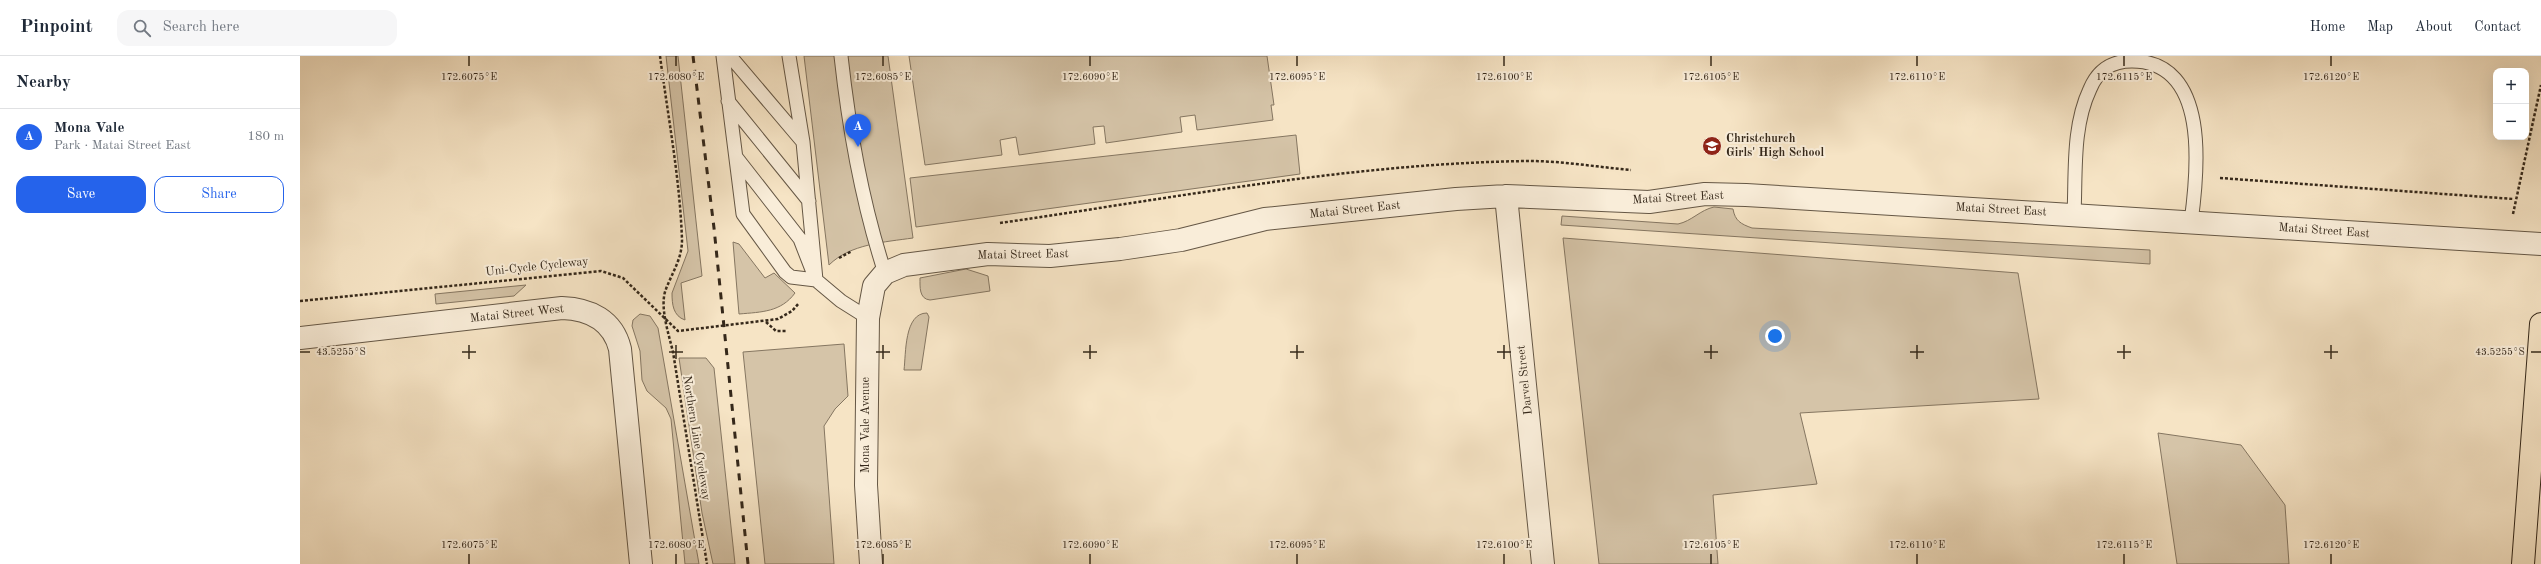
<!DOCTYPE html>
<meta charset="utf-8">
<style>
:root{--surface:#fff;--page:#f6f6f7;--text:#1f2937;--muted:#747a83;--line:#e0e1e3;--accent:#2563eb}
body{margin:0;font-family:"Old Standard TT",serif;background:var(--page);color:var(--text)}
.controls{position:absolute;right:12px;top:12px;display:grid;overflow:hidden;border-radius:8px;box-shadow:0 4px 16px #0002}
.controls button{width:36px;height:36px;display:grid;place-items:center;padding:0;border:0;border-bottom:1px solid var(--line);background:var(--surface);color:var(--text);font:20px sans-serif}
.you{position:absolute;left:1475px;top:280px;width:14px;height:14px;margin:-10px;border:3px solid #fff;border-radius:50%;background:#1a73e8;box-shadow:0 0 0 6px #1a73e833}
.badge{display:grid;place-items:center;width:26px;height:26px;border-radius:50%;background:var(--accent);color:#fff;font-size:13px;font-weight:700}
.pin{position:absolute;translate:-50% -33px;filter:drop-shadow(0 1px 2px #0008)}
.pin::after{content:'';position:absolute;top:21px;width:14px;height:12px;background:inherit;clip-path:polygon(0 0,100% 0,50% 100%)}
.list{margin:0;padding:0;list-style:none}
h2{display:flex;justify-content:space-between;align-items:center;height:52px;margin:0;padding:0 16px;font-size:17px}
h2 small{font-size:13px;font-weight:400;color:var(--muted)}
.list li{display:grid;grid-template-columns:26px 1fr auto;gap:12px;align-items:center;box-sizing:border-box;height:56px;padding:0 16px;border-top:1px solid var(--line)}
.list b{display:block;font-size:15px;white-space:nowrap}
.list p{margin:0;font-size:13px;white-space:nowrap;color:var(--muted)}
.list em{font-size:13px;font-style:normal;color:var(--muted)}
.actions{display:flex;gap:8px;padding:12px 16px}
.actions a{flex:1;padding:9px 0;border:1px solid var(--accent);border-radius:12px;text-align:center;font-size:14px;color:var(--accent)}
.actions .main{background:var(--accent);color:#fff}
.icon{flex:none;width:22px;height:22px;fill:none;stroke:currentColor;stroke-width:2;stroke-linecap:round;stroke-linejoin:round}
.map{position:relative;flex:none;width:2241px;height:508px;overflow:hidden}
header{display:flex;align-items:center;gap:24px;box-sizing:border-box;height:56px;padding:0 20px;background:var(--surface);border-bottom:1px solid var(--line)}
header strong{font-size:19px}
nav{display:flex;gap:22px;margin-inline-start:auto;font-size:14px}
.search{width:280px;height:36px;background:var(--page);display:flex;align-items:center;gap:10px;box-sizing:border-box;padding:0 14px;border-radius:12px;color:var(--muted);font-size:15px}
main{display:flex}
aside{flex:1;background:var(--surface)}
.map>svg:first-child{display:block}
</style>
<header>
<strong>Pinpoint</strong>
<div class="search"><svg class="icon" aria-label="search" viewBox="0 0 24 24"><circle cx="10" cy="10" r="6"/><path d="M15 15l6 6"/></svg>Search here</div>
<nav><a>Home</a><a>Map</a><a>About</a><a>Contact</a></nav>
</header>
<main>
<aside>
<h2>Nearby<small></small></h2>
<ul class="list">
<li><span class="badge">A</span><div><b>Mona Vale</b><p>Park · Matai Street East</p></div><em>180 m</em></li>
</ul>
<div class="actions"><a class="main">Save</a><a>Share</a></div>
</aside>
<div class="map">
<svg width="2241" height="508" viewBox="0 0 2241 508">
<rect width="100%" height="100%" fill="#f6e4c5"/>
<filter id="stains"><feTurbulence type="fractalNoise" baseFrequency=".005" numOctaves="4"/><feColorMatrix values="0 0 0 0 .2 0 0 0 0 .09 0 0 0 0 .02 0 0 0 .5 -.17"/></filter>
<radialGradient id="worn" r=".72"><stop offset=".6" stop-color="#630" stop-opacity="0"/><stop offset="1" stop-color="#630" stop-opacity=".3"/></radialGradient>
<path fill="#d5c4a8" stroke="#857661" d="M366,0H378L402,220L381,227L385,264C373,260 372,248 372,237L388,195Z
M504,0H588L613,182C585,186 550,188 529,209Z
M609,0H967L974,49H971L973,64L897,74L895,59L880,61L882,76L806,87L804,70L793,71L795,88L719,99L716,81L700,84L702,99L625,109Z
M996,79L1000,118L616,171L610,122Z
M1414,151L1433,153C1435,165 1441,168 1452,172L1850,194V208L1261,169L1262,160L1378,168C1392,165 1400,154 1414,151Z
M1263,182L1718,217L1739,343L1500,357L1517,428L1413,439L1418,508H1299Z
M433,186L439,188L465,222L474,217L495,237C481,256 462,256 439,258Z
M666,213L688,220L690,235L630,244C619,243 620,231 620,222Z
M226,229L214,240L136,248L135,238Z
M627,257L629,261L621,314H604C606,298 604,257 627,257Z
M340,258L350,260L358,272L399,508H385L371,363L366,352L347,335L342,324L340,295L332,270L333,264Z
M544,288L548,340L535,353L524,370L534,508H465L443,296Z
M379,302H406L414,312L435,508H413L402,457Z
M1858,377L1941,389L1985,449L1989,508H1877Z"/>
<g fill="none" stroke-linecap="round" stroke-linejoin="round">
<defs>
<path id="lane" d="M423,0L443,158L485,216L491,221L516,224
M430,0L503,86
M489,0L503,86L516,224
M541,0C549,73 562,147 585,217
M428,45L509,145
M436,101L500,183L516,224L541,245L568,262
M1774,158C1776,117 1772,71 1790,33C1798,14 1811,5 1832,5C1910,5 1898,115 1891,166"/>
<path id="street" d="M1206,140L1243,508
M0,282L262,252C290,253 313,264 320,293L341,508
M571,508L566,429L568,262L574,230L585,217L604,209L688,198L750,200L820,193L881,184L965,163L1156,143L1206,140L1349,146L1405,138L1446,139L2241,188"/>
<path id="primary" d="M2223,508L2241,268"/>
</defs>
<use href="#lane" stroke="#655745" stroke-width="15"/>
<use href="#street" stroke="#655745" stroke-width="24"/>
<use href="#primary" stroke="#35281a" stroke-width="24"/>
<path stroke="#35281a" stroke-width="2.5" stroke-dasharray="3 2" stroke-linecap="butt" d="M360,0C368,61 380,123 382,184C382,203 372,217 366,233C359,250 369,279 373,296L407,508
M1920,122L2214,143
M2213,158L2241,29
M700,167C874,142 1053,107 1229,105C1262,105 1297,111 1331,114
M539,202L552,195
M0,245L301,215L323,222L378,275L478,263L492,255L499,247
M466,266L476,275H486"/>
<use href="#lane" stroke="#f9edd9" stroke-width="13"/>
<use href="#street" stroke="#f9edd9" stroke-width="22"/>
<use href="#primary" stroke="#f6e4c5" stroke-width="22"/>
<path stroke="#35281a" stroke-width="3" stroke-dasharray="7 7" stroke-linecap="butt" d="M393,0L414,172L448,508"/>
</g>
<path fill="none" stroke="#35281a" stroke-width="1.5" d="M169,0V10M376,0V10M583,0V10M790,0V10M997,0V10M1204,0V10M1411,0V10M1617,0V10M1824,0V10M2031,0V10M169,289V303M376,289V303M583,289V303M790,289V303M997,289V303M1204,289V303M1411,289V303M1617,289V303M1824,289V303M2031,289V303M0,296H10M162,296H176M369,296H383M576,296H590M783,296H797M990,296H1004M1197,296H1211M1404,296H1418M1610,296H1624M1817,296H1831M2024,296H2038M2231,296H2241M169,498V508M376,498V508M583,498V508M790,498V508M997,498V508M1204,498V508M1411,498V508M1617,498V508M1824,498V508M2031,498V508"/>
<defs>
<symbol id="school-disc" viewBox="-11 -11 22 22"><circle r="9.5" fill="#8f2418" stroke="#f9edd9"/><path d="M0-5L7-2L0 1L-7-2ZM-4 1L0 2.5L4 1V4Q0 6-4 4Z" fill="#fff"/></symbol>
</defs>
<g fill-rule="evenodd">
<use href="#school-disc" x="1401" y="79" width="22" height="22"/>
</g>
<g text-anchor="middle" dominant-baseline="central" stroke-width="4" stroke-linejoin="round" paint-order="stroke">
<g font-size="12" font-weight="bold" fill="#35281a" stroke="#f9edd9" text-anchor="start">
<text x="1426" y="83">Christchurch<tspan x="1426" dy="14">Girls' High School</tspan></text>
</g>
<g font-size="12" fill="#35281a" stroke="#f9edd9">
<text transform="translate(1378 142) rotate(-3)">Matai Street East</text>
<text transform="translate(1055 154) rotate(-6)">Matai Street East</text>
<text transform="translate(1701 154) rotate(3)">Matai Street East</text>
<text transform="translate(2024 175) rotate(4)">Matai Street East</text>
<text transform="translate(723 199) rotate(-1)">Matai Street East</text>
<text transform="translate(237 211) rotate(-6)">Uni-Cycle Cycleway</text>
<text transform="translate(217 258) rotate(-6)">Matai Street West</text>
<text transform="translate(1225 324) rotate(-96)">Darvel Street</text>
<text transform="translate(566 369) rotate(-90)">Mona Vale Avenue</text>
<text transform="translate(396 382) rotate(81)">Northern Line Cycleway</text>
</g>
</g>
<g font-size="10" text-anchor="middle" fill="#35281a" stroke="#f9edd9" stroke-width="4" stroke-linejoin="round" paint-order="stroke">
<text x="169" y="24">172.6075°E</text>
<text x="376" y="24">172.6080°E</text>
<text x="583" y="24">172.6085°E</text>
<text x="790" y="24">172.6090°E</text>
<text x="997" y="24">172.6095°E</text>
<text x="1204" y="24">172.6100°E</text>
<text x="1411" y="24">172.6105°E</text>
<text x="1617" y="24">172.6110°E</text>
<text x="1824" y="24">172.6115°E</text>
<text x="2031" y="24">172.6120°E</text>
<text x="41" y="299">43.5255°S</text>
<text x="2200" y="299">43.5255°S</text>
<text x="169" y="492">172.6075°E</text>
<text x="376" y="492">172.6080°E</text>
<text x="583" y="492">172.6085°E</text>
<text x="790" y="492">172.6090°E</text>
<text x="997" y="492">172.6095°E</text>
<text x="1204" y="492">172.6100°E</text>
<text x="1411" y="492">172.6105°E</text>
<text x="1617" y="492">172.6110°E</text>
<text x="1824" y="492">172.6115°E</text>
<text x="2031" y="492">172.6120°E</text>
</g>
<rect width="100%" height="100%" filter="url(#stains)"/>
<rect width="100%" height="100%" fill="url(#worn)"/>
</svg>
<div class="controls">
<button>+</button>
<button>−</button>
</div>
<div class="you"></div>
<div class="pin badge" style="left:558px;top:91px">A</div>
</div>
</main>
